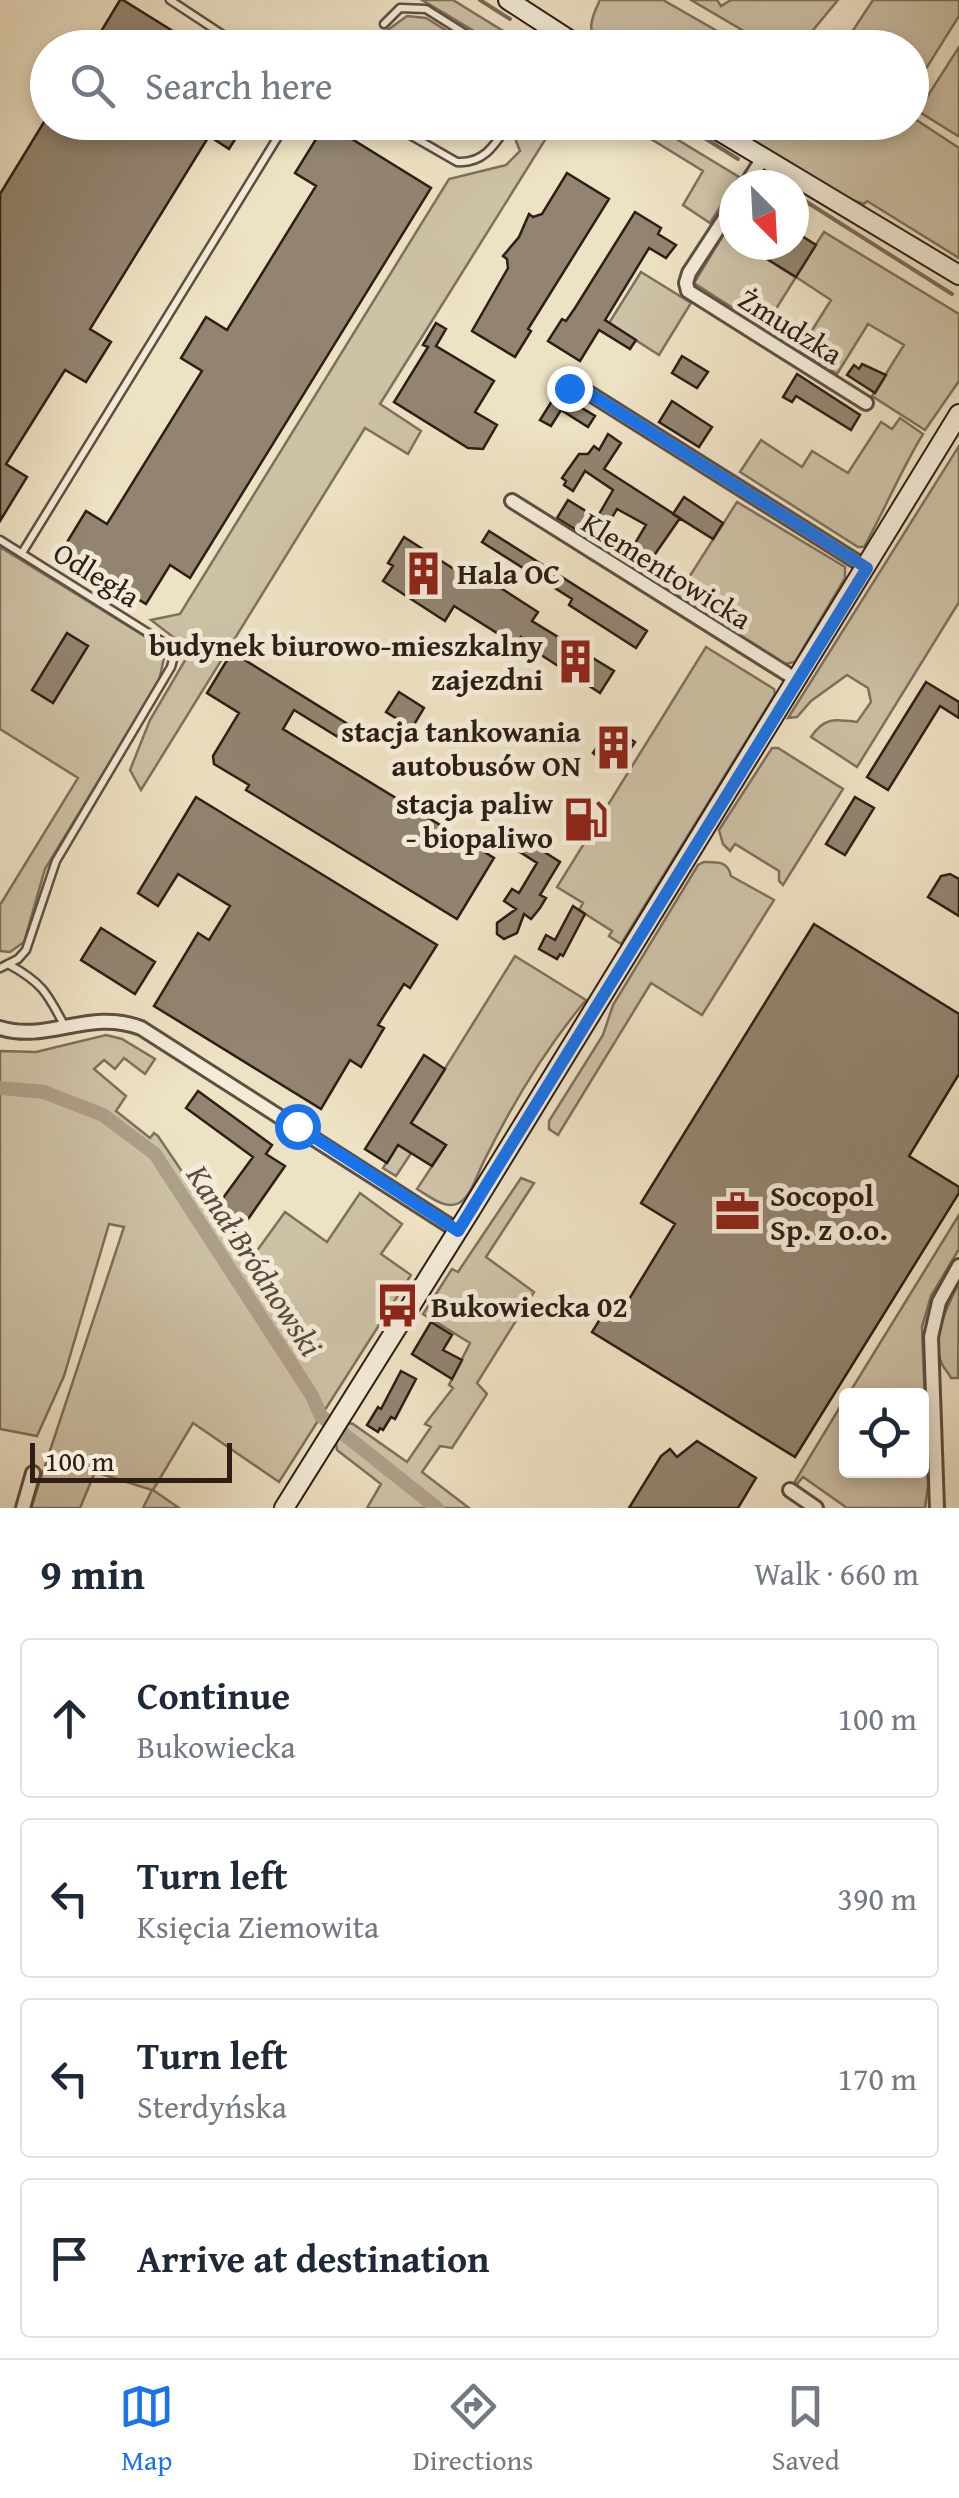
<!DOCTYPE html>
<meta charset="utf-8">
<style>
:root{--surface:#fff;--page:#f2f2f3;--text:#1f2937;--muted:#747a83;--line:#e0e1e3;--accent:#1a73e8}
body{margin:0;font-family:"Gentium Book Plus",serif;background:var(--page);color:var(--text)}
.controls{position:absolute;right:30px;bottom:30px;display:grid;overflow:hidden;border-radius:10px;box-shadow:0 5px 15px #0003}
.controls button{width:90px;height:90px;display:grid;place-items:center;padding:0;border:0;border-bottom:2px solid var(--line);background:var(--surface);color:var(--text);font:50px sans-serif}
.compass{position:absolute;left:719px;top:170px;width:90px;height:90px;border-radius:50%;background:var(--surface);box-shadow:0 5px 15px #0003;rotate:156deg}
.scale{position:absolute;left:30px;bottom:25px;width:202px;box-sizing:border-box;padding-left:10px;border:5px solid #2e1e15;border-top:0;font-size:28px;line-height:35px;white-space:nowrap;color:#2e1e15;-webkit-text-stroke:8px #f4ecd9;paint-order:stroke}
.stop{position:absolute;width:30px;height:30px;margin:-22px;border:8px solid #1a73e8;border-radius:50%;background:#fff}
.stop.end{background:#1a73e8;border-color:#fff;box-shadow:0 2px 10px #0008}
.list{margin:0;padding:0;list-style:none}
h2{display:flex;justify-content:space-between;align-items:center;height:130px;margin:0;padding:0 40px;font-size:42px}
h2 small{font-size:32px;font-weight:400;color:var(--muted)}
.list li{display:grid;grid-template-columns:65px 1fr auto;gap:30px;align-items:center;box-sizing:border-box;height:160px;margin:0 20px 20px;padding:0 20px;border:2px solid var(--line);border-radius:10px}
.list b{display:block;font-size:38px;white-space:nowrap}
.list p{margin:0;font-size:32px;white-space:nowrap;color:var(--muted)}
.list em{font-size:32px;font-style:normal;color:var(--muted)}
.icon{flex:none;width:55px;height:55px;fill:none;stroke:currentColor;stroke-width:2;stroke-linecap:round;stroke-linejoin:round}
.map{position:relative;flex:none;width:959px;height:1508px;overflow:hidden}
.search{position:absolute;background:var(--surface);box-shadow:0 5px 15px #0003;left:30px;right:30px;top:30px;height:110px;display:flex;align-items:center;gap:25px;box-sizing:border-box;padding:0 35px;border-radius:55px;color:var(--muted);font-size:38px}
.sheet{height:850px;background:var(--surface)}
nav{display:flex;justify-content:space-around;align-items:center;box-sizing:border-box;height:140px;border-top:2px solid var(--line);background:var(--surface);font-size:28px;color:var(--muted)}
nav a{display:grid;justify-items:center;gap:5px}
nav .on{color:var(--accent)}
.map>svg:first-child{display:block}
</style>
<div class="map">
<svg width="959" height="1508" viewBox="0 0 959 1508">
<rect width="100%" height="100%" fill="#eee2c4"/>
<filter id="stains"><feTurbulence type="fractalNoise" baseFrequency=".002" numOctaves="4"/><feColorMatrix values="0 0 0 0 .2 0 0 0 0 .09 0 0 0 0 .02 0 0 0 .5 -.17"/></filter>
<radialGradient id="worn" r=".72"><stop offset=".6" stop-color="#630" stop-opacity="0"/><stop offset="1" stop-color="#630" stop-opacity=".3"/></radialGradient>
<path fill="#cdc1a6" stroke="#7e705e" stroke-width="2.5" d="M422,0H453L529,47H501Z
M600,0H663L745,47H602C585,34 591,18 600,0Z
M691,0H717L721,6L731,0H838L799,47H771Z
M873,0H959V16L912,91V48L842,47Z
M407,16L426,18L473,47H410L385,32Z
M959,47V136H958L918,111Z
M912,117L959,148V258L867,201L864,204L835,194L721,123L912,122Z
M526,123L555,124L380,404L421,431L408,454L365,428L141,790L130,770L150,720L187,657L177,640L151,620L180,614L449,179L506,165L520,151L516,141Z
M625,123H650L739,177L710,223L683,205L703,171Z
M725,232L734,238V245H745L795,277L824,232L959,314V381L925,430L872,396L904,345L868,324L837,374L799,351L831,300L796,277L764,328L694,283Z
M641,272L691,303L659,355L609,323Z
M900,418L923,434C901,470 885,509 864,547H858L740,472L761,440L802,467L812,451L848,473L881,422L892,429Z
M959,446V602L857,767L811,737C824,717 835,719 857,722L871,702L868,688L847,675L811,701L797,717L788,718Z
M737,502L845,567V578L795,662L785,664L677,596Z
M0,547L154,642L164,658L159,681L45,869L24,942L10,952L0,951V905L78,778L0,729Z
M706,647L774,689L775,694L621,944L609,936L612,931L579,910L583,903L557,887Z
M772,748H778L843,789L783,885L779,881V871L735,844L730,851L723,844L719,830Z
M704,862C717,862 728,861 731,876L774,900L702,1015L651,983L558,1135L549,1129V1121L603,1035L613,1005L698,865Z
M515,956L586,1000C545,1049 511,1106 483,1163C477,1175 471,1196 459,1203C445,1210 429,1196 417,1189L446,1145L425,1132L396,1176L383,1168Z
M106,1035L122,1039L155,1059L145,1074L124,1058L115,1069L104,1060L94,1069L126,1096L116,1111L150,1138L154,1133L158,1136L246,1266L285,1212L327,1242L360,1193L402,1224L381,1254L411,1275L279,1482L193,1423L153,1490L179,1508H143L152,1490L95,1472L80,1508H31L124,1227L109,1224L64,1376L37,1436L0,1429V1051L36,1052Z
M521,1178L534,1183L486,1257L534,1292L477,1383L487,1394L452,1448L440,1446L422,1472L469,1508H367L381,1484L337,1450L336,1443L348,1423L353,1424L407,1462L431,1427L425,1424L453,1388L449,1385L470,1343L423,1314L452,1269L458,1272Z
M959,1215V1249L931,1296L922,1327L928,1485L925,1508H847L803,1477L797,1484L794,1483L846,1397V1470H922V1396L848,1395Z
M959,1283L958,1378H951C949,1373 944,1369 942,1364C929,1339 948,1305 959,1283Z"/>
<g fill="none" stroke-linecap="round" stroke-linejoin="round">
<path stroke="#7a6b5a" stroke-width="4" d="M480,0L510,19
M679,122L738,159
M764,175L780,185
M794,194L952,294"/>
<path stroke="#ad9f88" stroke-width="14" d="M0,1088L44,1092L103,1115L155,1154L311,1394L321,1416L437,1508"/>
</g>
<path fill="#928470" stroke="#2e1e15" stroke-width="2.5" d="M120,0H123L200,48H91Z
M44,122H246L229,149L209,136L90,329L111,342L86,382L65,370L6,464L27,477L0,521V194Z
M326,123L431,188L190,578L170,565L146,604L61,552L86,511L107,524L202,371L181,358L206,317L227,330L316,186L295,173Z
M567,173L609,199L528,329L531,331L515,357L472,331L508,268L507,259L503,256L519,237L529,214L533,217L542,214Z
M635,212L661,228L658,234L676,245L666,258L649,248L605,320L636,340L630,349L599,330L580,361L548,341L562,319L566,321L575,308Z
M794,231L816,245L796,277L759,254L765,245H794Z
M436,323L446,329L436,346L494,381L475,412L497,425L483,449L468,448L394,402L428,347L423,345Z
M682,356L708,372L697,388L672,373Z
M862,364L886,375L875,393L847,375L854,365L859,369Z
M797,374L860,415L851,430L796,396L792,402L783,397Z
M557,393L595,416L588,427L561,410L551,426L540,420Z
M672,401L712,427L699,447L659,422Z
M608,434L621,443L604,469L680,518L653,557L634,545L646,525L617,509L609,523L598,516L613,490L585,471L573,491L564,485L566,481L562,478L579,454H588L594,446L599,450Z
M684,497L723,523L713,539L673,514Z
M568,500L589,513L578,531L557,518Z
M489,531L647,631L636,648L569,605L572,599L482,542Z
M404,537L471,580L476,572L538,612L532,621L614,671L600,693L538,653L540,650L521,637L516,645L454,606L445,621L383,581L393,566L388,563Z
M67,633L88,646L53,703L32,690Z
M232,652L354,728L346,742L294,710L283,729L494,858L457,919L246,790L249,785L214,764L213,756L239,713L207,693Z
M926,682L959,702V718L940,706L888,790L867,777Z
M399,692L424,708L412,728L386,712Z
M611,727L635,742L616,770L593,753Z
M196,797L437,945L410,988L404,984L378,1025L384,1028L361,1067L350,1060L321,1109L154,1006L198,933L209,940L230,906L178,874L158,906L138,893Z
M855,797L874,808L845,855L826,844Z
M527,841L560,862L540,895L546,898L540,908L531,919L524,914L517,933L504,939L497,934V923L516,909L504,901L512,889L519,893L537,863L520,852Z
M950,874L959,879V916L928,897L941,876Z
M573,906L585,914L563,956L560,954L557,959L539,949L546,935L555,940Z
M814,924L959,1014V1074L909,1156L959,1187V1193L795,1457L592,1332L605,1311L617,1319L675,1224L641,1203Z
M101,928L155,962L135,994L81,960Z
M424,1055L445,1069L411,1123L446,1145L432,1166L398,1145L387,1163L365,1149Z
M198,1091L272,1145L266,1154L285,1166L237,1235L212,1213L253,1157L186,1108Z
M431,1322L452,1335L443,1350L462,1360L452,1379L412,1354Z
M401,1371L416,1379L395,1419L391,1417L383,1430L380,1428L378,1432L367,1425L378,1407L381,1409Z
M697,1441L756,1478L738,1508H629L661,1456L670,1449L677,1457Z"/>
<g fill="none" stroke-linecap="round" stroke-linejoin="round">
<defs>
<path id="lane" d="M170,0L243,48
M384,24L400,8L426,9L488,48
M375,122L410,135L457,162C485,164 496,143 510,122
M400,122L409,134
M0,540L169,646L174,656L171,667L56,861L26,950L18,959L0,968
M22,553L287,122
M8,964C41,982 47,992 64,1025"/>
<path id="street" d="M746,185L763,158
M734,204L689,273L686,283L688,291L866,403
M569,388L584,390L867,568
M512,501L797,680
M0,1028C48,1043 89,1008 141,1028L458,1231
M790,1490L816,1508
M23,1508L33,1473
M937,1508L931,1337L939,1302L959,1266"/>
<path id="secondary" d="M508,0L582,48
M704,122L959,275
M284,1508L472,1208L959,414"/>
</defs>
<use href="#lane" stroke="#5e4f41" stroke-width="11"/>
<use href="#street" stroke="#5e4f41" stroke-width="18"/>
<use href="#secondary" stroke="#2e1e15" stroke-width="22"/>
<use href="#lane" stroke="#f4ecd9" stroke-width="6"/>
<use href="#street" stroke="#f4ecd9" stroke-width="12"/>
<use href="#secondary" stroke="#f4ecd9" stroke-width="18"/>
</g>
<g fill="none" stroke-linecap="round" stroke-linejoin="round">
<path stroke="#1a73e8" stroke-width="12" d="M297,1126L458,1231L867,568L584,390L569,388"/>
</g>
<defs>
<symbol id="building-bare" viewBox="-9 -9 18 18"><path d="M-4-6H4V6H1V3H-1V6H-4ZM-2.5-4.3h1.7v1.8h-1.7ZM.8-4.3h1.7v1.8H.8ZM-2.5-1h1.7V.8h-1.7ZM.8-1h1.7V.8H.8Z" fill="#8f2418" stroke="#f4ecd9" stroke-width="2.5" paint-order="stroke"/></symbol>
<symbol id="fuel-bare" viewBox="-9 -9 18 18"><path d="M-5.5-6h7V0h2V4h1.3V-2.5L3-4.5l.8-.8L6-3V5H2.5V1h-1V6h-7ZM-4.2-4.7v3.2H.2V-4.7Z" fill="#8f2418" stroke="#f4ecd9" stroke-width="2.5" paint-order="stroke"/></symbol>
<symbol id="office-bare" viewBox="-9 -9 18 18"><path d="M-6-3h4V-5.5h4V-3h4V5H-6ZM-1-4.5V-3h2v-1.5ZM-6 0V1H6V0Z" fill="#8f2418" stroke="#f4ecd9" stroke-width="2.5" paint-order="stroke"/></symbol>
<symbol id="bus-bare" viewBox="-9 -9 18 18"><path d="M-5-6H5V4H4V6H2V4H-2V6H-4V4H-5ZM-3.5-4V0h7V-4ZM-3.5 1.2v1.5H-2V1.2ZM2 1.2v1.5H3.5V1.2Z" fill="#8f2418" stroke="#f4ecd9" stroke-width="2.5" paint-order="stroke"/></symbol>
</defs>
<g fill-rule="evenodd">
<use href="#building-bare" x="392" y="542" width="63" height="63"/>
<use href="#building-bare" x="544" y="630" width="63" height="63"/>
<use href="#building-bare" x="582" y="716" width="63" height="63"/>
<use href="#fuel-bare" x="554" y="788" width="63" height="63"/>
<use href="#office-bare" x="706" y="1180" width="63" height="63"/>
<use href="#bus-bare" x="366" y="1274" width="63" height="63"/>
</g>
<g text-anchor="middle" dominant-baseline="central" stroke-width="10" stroke-linejoin="round" paint-order="stroke">
<g font-size="30" fill="#2e1e15" stroke="#f4ecd9">
<text transform="translate(791 326) rotate(32)">Żmudzka</text>
<text transform="translate(667 570) rotate(32)">Klementowicka</text>
<text transform="translate(97 574) rotate(32)">Odległa</text>
</g>
<g font-size="30" font-weight="bold" fill="#2e1e15" stroke="#f4ecd9" text-anchor="start">
<text x="457" y="573">Hala OC</text>
<text x="543" y="645" text-anchor="end">budynek biurowo-mieszkalny<tspan x="543" dy="34">zajezdni</tspan></text>
<text x="581" y="731" text-anchor="end">stacja tankowania<tspan x="581" dy="34">autobusów ON</tspan></text>
<text x="553" y="803" text-anchor="end">stacja paliw<tspan x="553" dy="34">- biopaliwo</tspan></text>
<text x="770" y="1195">Socopol<tspan x="770" dy="34">Sp. z o.o.</tspan></text>
<text x="431" y="1306">Bukowiecka 02</text>
</g>
<g font-size="32" font-style="italic" fill="#5a4b3d" stroke="#f4ecd9">
<text transform="translate(255 1260) rotate(57)">Kanał Bródnowski</text>
</g>
</g>
<rect width="100%" height="100%" filter="url(#stains)"/>
<rect width="100%" height="100%" fill="url(#worn)"/>
</svg>
<div class="controls">
<button><svg class="icon" aria-label="locate" viewBox="0 0 24 24"><circle cx="12" cy="12" r="6"/><path d="M12 2v4M12 18v4M2 12h4M18 12h4"/></svg></button>
</div>
<svg class="compass" viewBox="-18 -18 36 36"><path d="M0-13l5 13h-10z" fill="#e53935"/><path d="M0 13l5-13h-10z" fill="#747a83"/></svg>
<div class="scale">100 m</div>
<div class="stop" style="left:297px;top:1126px"></div>
<div class="stop end" style="left:569px;top:388px"></div>
<div class="search"><svg class="icon" aria-label="search" viewBox="0 0 24 24"><circle cx="10" cy="10" r="6"/><path d="M15 15l6 6"/></svg>Search here</div>
</div>
<section class="sheet">
<h2>9 min<small>Walk · 660 m</small></h2>
<ul class="list">
<li><svg class="icon" aria-label="ahead" viewBox="0 0 24 24"><path d="M12 20V5M6 11l6-6 6 6"/></svg><div><b>Continue</b><p>Bukowiecka</p></div><em>100 m</em></li>
<li><svg class="icon" aria-label="left" viewBox="0 0 24 24"><path d="M17 20v-9H6M10 6l-5 5 5 5"/></svg><div><b>Turn left</b><p>Księcia Ziemowita</p></div><em>390 m</em></li>
<li><svg class="icon" aria-label="left" viewBox="0 0 24 24"><path d="M17 20v-9H6M10 6l-5 5 5 5"/></svg><div><b>Turn left</b><p>Sterdyńska</p></div><em>170 m</em></li>
<li><svg class="icon" aria-label="arrive" viewBox="0 0 24 24"><path d="M6 21V4h12l-3 4 3 4H6"/></svg><div><b>Arrive at destination</b></div></li>
</ul>
</section>
<nav>
<a class="on"><svg class="icon" aria-label="map" viewBox="0 0 24 24"><path d="M3 6l6-2 6 2 6-2v14l-6 2-6-2-6 2zM9 4v14M15 6v14"/></svg>Map</a>
<a><svg class="icon" aria-label="directions" viewBox="0 0 24 24"><path d="M12 3l9 9-9 9-9-9zM9 14v-3h6M13 9l2 2-2 2"/></svg>Directions</a>
<a><svg class="icon" aria-label="saved" viewBox="0 0 24 24"><path d="M7 4h10v16l-5-4-5 4z"/></svg>Saved</a>
</nav>
